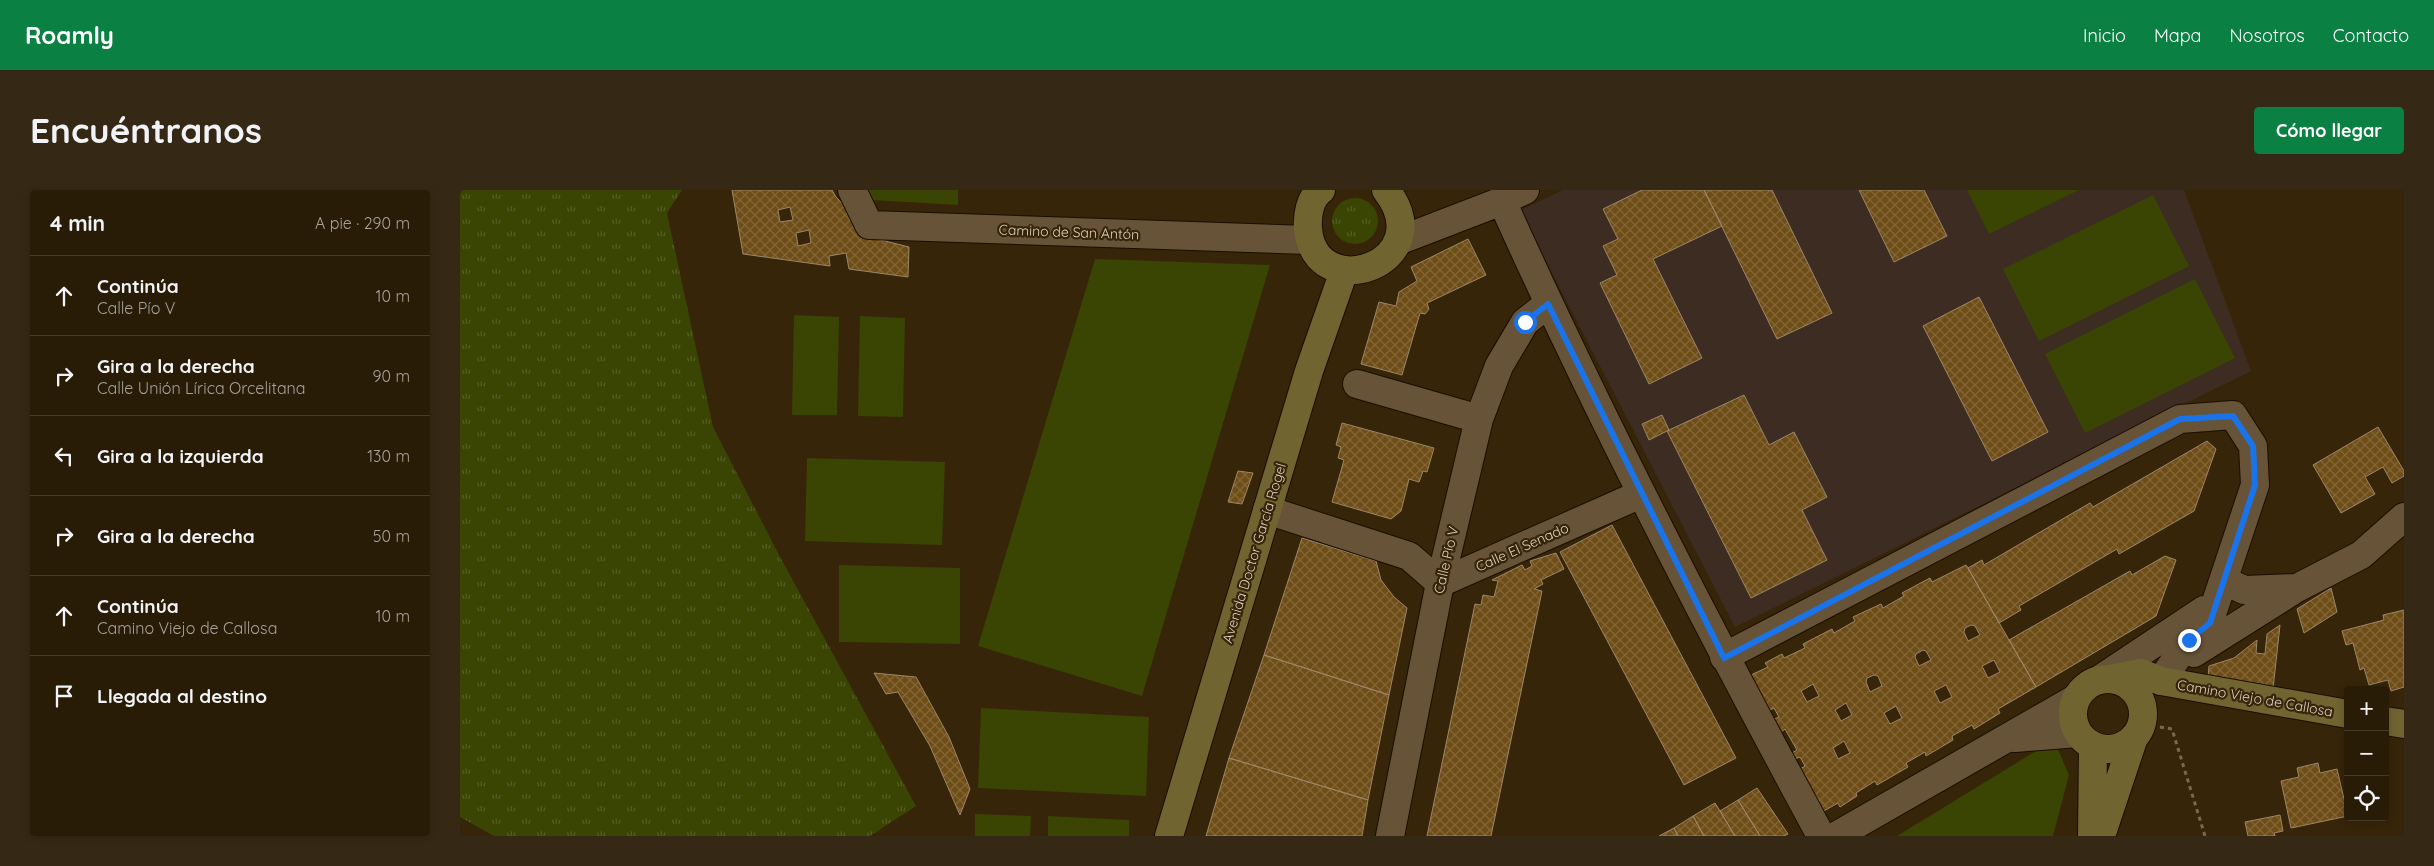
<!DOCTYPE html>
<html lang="es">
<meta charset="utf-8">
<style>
:root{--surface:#291c07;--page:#352915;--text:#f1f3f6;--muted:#a5a19b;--line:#453a28;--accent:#0b8043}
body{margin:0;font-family:Quicksand,sans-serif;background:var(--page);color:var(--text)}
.controls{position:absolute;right:15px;bottom:15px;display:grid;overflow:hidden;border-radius:5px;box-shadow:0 2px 8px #0003}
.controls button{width:45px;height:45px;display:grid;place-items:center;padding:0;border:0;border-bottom:1px solid var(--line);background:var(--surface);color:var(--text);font:25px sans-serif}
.stop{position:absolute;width:15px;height:15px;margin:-11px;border:4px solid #1a73e8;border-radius:50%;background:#fff}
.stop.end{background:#1a73e8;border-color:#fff;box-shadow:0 1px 5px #0008}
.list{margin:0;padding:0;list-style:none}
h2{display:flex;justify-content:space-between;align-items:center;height:65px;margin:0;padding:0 20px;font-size:21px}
h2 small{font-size:16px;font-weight:400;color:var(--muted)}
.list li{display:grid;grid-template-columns:32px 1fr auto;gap:15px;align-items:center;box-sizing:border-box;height:80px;padding:0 20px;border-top:1px solid var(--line)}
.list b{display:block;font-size:19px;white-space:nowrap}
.list p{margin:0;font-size:16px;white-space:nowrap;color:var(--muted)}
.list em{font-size:16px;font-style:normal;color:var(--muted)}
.icon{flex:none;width:28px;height:28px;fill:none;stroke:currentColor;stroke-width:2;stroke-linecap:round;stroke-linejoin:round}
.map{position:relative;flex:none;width:1944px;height:646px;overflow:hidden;border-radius:5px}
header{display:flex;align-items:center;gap:30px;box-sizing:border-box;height:70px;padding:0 25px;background:var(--accent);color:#fff}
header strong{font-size:24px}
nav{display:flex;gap:28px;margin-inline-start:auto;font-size:18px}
.intro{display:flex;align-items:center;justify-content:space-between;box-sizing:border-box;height:120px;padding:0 30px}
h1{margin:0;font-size:35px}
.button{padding:12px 22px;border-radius:5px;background:var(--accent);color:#fff;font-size:18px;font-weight:700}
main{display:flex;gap:30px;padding:0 30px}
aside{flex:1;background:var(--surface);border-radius:5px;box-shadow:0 2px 8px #0003}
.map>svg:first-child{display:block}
</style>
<header>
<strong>Roamly</strong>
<nav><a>Inicio</a><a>Mapa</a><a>Nosotros</a><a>Contacto</a></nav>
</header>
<div class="intro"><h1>Encuéntranos</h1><a class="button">Cómo llegar</a></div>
<main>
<aside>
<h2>4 min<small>A pie · 290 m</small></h2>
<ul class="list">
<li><svg class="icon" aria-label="ahead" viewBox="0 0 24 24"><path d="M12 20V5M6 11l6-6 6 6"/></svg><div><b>Continúa</b><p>Calle Pío V</p></div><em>10 m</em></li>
<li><svg class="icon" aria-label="right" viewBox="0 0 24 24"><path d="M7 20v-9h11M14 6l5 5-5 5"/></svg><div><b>Gira a la derecha</b><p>Calle Unión Lírica Orcelitana</p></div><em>90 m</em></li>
<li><svg class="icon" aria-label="left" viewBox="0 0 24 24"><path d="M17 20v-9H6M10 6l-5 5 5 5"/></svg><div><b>Gira a la izquierda</b></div><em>130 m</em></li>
<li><svg class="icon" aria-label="right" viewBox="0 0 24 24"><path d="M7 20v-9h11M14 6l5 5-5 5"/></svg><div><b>Gira a la derecha</b></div><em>50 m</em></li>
<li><svg class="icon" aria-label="ahead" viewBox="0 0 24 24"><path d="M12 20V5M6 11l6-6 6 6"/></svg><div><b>Continúa</b><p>Camino Viejo de Callosa</p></div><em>10 m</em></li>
<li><svg class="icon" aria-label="arrive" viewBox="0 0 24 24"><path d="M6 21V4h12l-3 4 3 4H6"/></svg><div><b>Llegada al destino</b></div></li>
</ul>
</aside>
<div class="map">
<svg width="1944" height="646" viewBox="0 0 1944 646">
<defs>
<pattern id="grass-tufts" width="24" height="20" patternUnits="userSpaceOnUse" patternTransform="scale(1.25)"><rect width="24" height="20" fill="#3a4403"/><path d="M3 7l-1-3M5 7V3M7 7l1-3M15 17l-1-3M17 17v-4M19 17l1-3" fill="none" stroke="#565e26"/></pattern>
<pattern id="building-cross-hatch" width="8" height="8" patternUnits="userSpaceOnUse" patternTransform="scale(1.25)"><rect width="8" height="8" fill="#6e4d17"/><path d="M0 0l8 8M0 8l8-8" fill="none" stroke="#826637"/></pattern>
</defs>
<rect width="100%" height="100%" fill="#372509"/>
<path fill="#3d2c22" d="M1103,0H1724L1791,181L1275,437L1060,21Z"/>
<path fill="url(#grass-tufts)" d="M0,0H222L207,23L253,237L319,365L456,616L410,646H34L0,627Z
M872 31a23 23 0 1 1 46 0a23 23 0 1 1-46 0Z"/>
<path fill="#3a4403" d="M407,0H498V15L412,10Z
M1507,0H1619L1529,44Z
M1693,5L1729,76L1579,151L1543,79Z
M635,69L810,75L682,506L518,456Z
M1735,89L1775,168L1625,243L1585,164Z
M334,125L379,127L377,225H332Z
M400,126L445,128L443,227L398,226Z
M347,268L485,272L482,355L345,351Z
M379,375L500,378V454L379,452Z
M521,518L689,527L686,606L518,598Z
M1594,550L1609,585L1593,646H1437Z
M515,624L571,626L570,646H515Z
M588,626L669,630V646H588Z"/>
<path fill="url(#building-cross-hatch)" stroke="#9c8669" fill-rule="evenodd" d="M272,0H372L376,7L409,42L421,50L449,57L448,87L389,79L386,63L369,66L370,76L283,64ZM330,17L333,30L320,32L318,20ZM349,40L351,53L338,56L336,43Z
M1182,0H1244L1262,36L1193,69L1242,168L1189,194L1140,93L1157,85L1143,56L1158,49L1143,19Z
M1244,0H1312L1372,123L1317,149Z
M1399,0H1464L1487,46L1434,72Z
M1008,49L1026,85L967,113L969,119L965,124L960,123L942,185L901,174L919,112L936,116L939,102L957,91L951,77Z
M1519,107L1588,242L1532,271L1463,136Z
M1284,205L1309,255L1334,242L1367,307L1342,320L1367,370L1291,408L1207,241Z
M1202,225L1209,240L1189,250L1182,234Z
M882,233L974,258L967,282L963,281L959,292L949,289L941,321L931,329L872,312L884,270L878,268L881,257L876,255Z
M1918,237L1944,281V286L1932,293L1923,277L1905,287L1915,304L1881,323L1853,275Z
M1747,251L1756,259L1734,321L1659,364L1657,359L1559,416L1561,420L1539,433L1508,378L1522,370L1524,375L1630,313L1633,317Z
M778,281L793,283L782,314L768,312Z
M1152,335L1276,568L1224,595L1100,362Z
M842,348L916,371L921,390L934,407L947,418L929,505L804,465Z
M1096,363L1104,379L1081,390L1083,394L1074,399L1082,401L1031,646H967L1015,414L1021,415L1023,405L1034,407L1038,391L1032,390L1062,375L1065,380L1072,376L1070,371Z
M1705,366L1716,370L1696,426L1576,497L1549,450L1670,381L1672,385Z
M1506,375L1576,497L1538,519L1540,523L1514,539L1512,535L1492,546L1493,550L1466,566L1465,562L1446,573L1448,577L1417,595L1415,591L1396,603L1397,606L1380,617L1378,613L1362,622L1340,579L1345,576L1340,567L1335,569L1332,563L1337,560L1325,539L1321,542L1314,529L1319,527L1314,518L1310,520L1291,485L1308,477L1305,473L1322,464L1324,468L1345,458L1343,454L1372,439L1374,443L1395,431L1393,427L1421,414L1423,418L1444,406L1442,403L1470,388L1472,392ZM1511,435L1515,436L1520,445L1508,451L1504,442L1505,438ZM1463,460L1466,461L1471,470L1459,476L1455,467L1456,464ZM1534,470L1540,482L1528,488L1522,476ZM1414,485L1418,486L1422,496L1410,502L1406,492L1407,488ZM1353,494L1359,506L1347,512L1341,501ZM1486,495L1492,507L1480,513L1474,501ZM1386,513L1392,525L1381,531L1375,520ZM1436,516L1442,528L1430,534L1424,523ZM1384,551L1390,563L1378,569L1373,558Z
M1871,398L1877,422L1844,443L1837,419Z
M1944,420V497L1931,501L1928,490L1909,495L1904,478L1900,480L1893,453L1886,455L1882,441L1924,430L1923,425Z
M1820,435L1813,499L1748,488L1749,476L1774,468L1797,450L1796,463L1805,464L1807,444Z
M804,465L929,505L908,610L769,568Z
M414,483L456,487L489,547L510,599L500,625L470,556L438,502L426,504Z
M769,568L908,610L902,646H746Z
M1858,573L1860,583L1877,579L1888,626L1831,638L1821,591L1839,587L1837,578Z
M1297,598L1328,644L1324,646H1300L1278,610Z
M1278,610L1300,646H1275L1260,621Z
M1255,613L1260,621L1275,646H1244L1233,626Z
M1820,625L1823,641L1814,643L1815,646H1788L1785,632Z
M1233,626L1244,646H1218L1214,638Z
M1214,638L1218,646H1199Z"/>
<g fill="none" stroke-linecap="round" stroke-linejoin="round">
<defs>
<path id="street" d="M392,0L409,35L849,50
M1042,11C1139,227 1248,437 1361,646
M938,51L1042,11L1065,0
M897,194L1019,229
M807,320L949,366L980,393L1181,304
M1765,391L1784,400L1836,398
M1734,463L1837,398L1901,365L1944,327
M1264,467L1720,229L1773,225L1793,256L1795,295L1749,433L1729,450L1701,491
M1642,488L1744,420
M1555,548L1618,543
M930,646L980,393L1019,229L1039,176L1065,132L1088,114
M1376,646L1615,509"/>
<path id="secondary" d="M861,0C850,8 847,25 848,38C854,117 983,74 926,0
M1654,488L1681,483L1701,491L1888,524
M1613 524a35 35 0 1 1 70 0a35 35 0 1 1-70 0Z
M1925,531L1944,534
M709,646L849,181L884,81
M1632,646L1633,556
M1641,646L1674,547"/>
</defs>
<use href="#street" stroke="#1b0e00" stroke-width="30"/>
<use href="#secondary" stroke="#1b0e00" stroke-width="30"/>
<path stroke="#786952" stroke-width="3" stroke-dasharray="4 4" stroke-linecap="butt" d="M1700,537L1712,539L1745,646"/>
<use href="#street" stroke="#675438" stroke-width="28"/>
<use href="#secondary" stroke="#706431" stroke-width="28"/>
</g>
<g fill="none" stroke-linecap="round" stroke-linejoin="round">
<path stroke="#1a73e8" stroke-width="6" d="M1065,132L1088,114L1264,468L1720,229L1773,226L1793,256L1795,295L1750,433L1729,450"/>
</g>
<g text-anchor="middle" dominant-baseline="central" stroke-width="4.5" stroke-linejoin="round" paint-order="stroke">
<g font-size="14" fill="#ddd2c2" stroke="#372509">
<text transform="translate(609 42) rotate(2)">Camino de San Antón</text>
<text transform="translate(1062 357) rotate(-24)">Calle El Senado</text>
<text transform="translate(794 363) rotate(-73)">Avenida Doctor García Rogel</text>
<text transform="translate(986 370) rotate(-77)">Calle Pío V</text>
<text transform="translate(1795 508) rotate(10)">Camino Viejo de Callosa</text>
</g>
</g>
</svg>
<div class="controls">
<button>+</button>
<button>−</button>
<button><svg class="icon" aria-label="locate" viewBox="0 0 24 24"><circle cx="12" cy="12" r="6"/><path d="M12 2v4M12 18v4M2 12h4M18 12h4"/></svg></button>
</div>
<div class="stop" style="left:1065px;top:132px"></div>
<div class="stop end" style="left:1729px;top:450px"></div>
</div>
</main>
